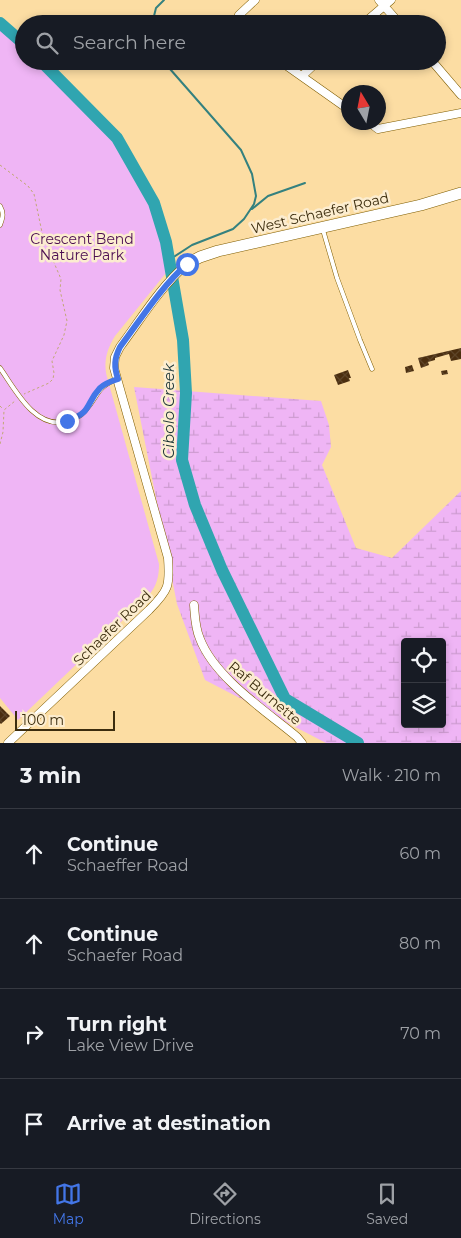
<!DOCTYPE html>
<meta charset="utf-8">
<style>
:root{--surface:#171b24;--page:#20242c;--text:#f1f3f6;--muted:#9ea1a6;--line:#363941;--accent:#4376e7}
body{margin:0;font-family:Montserrat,sans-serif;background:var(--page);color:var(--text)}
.controls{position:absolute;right:15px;bottom:15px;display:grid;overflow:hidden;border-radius:5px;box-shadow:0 2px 8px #0003}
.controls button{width:45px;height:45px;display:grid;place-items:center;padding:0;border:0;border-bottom:1px solid var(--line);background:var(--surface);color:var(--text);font:25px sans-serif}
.compass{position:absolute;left:341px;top:85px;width:45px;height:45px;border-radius:50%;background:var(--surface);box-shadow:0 2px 8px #0003;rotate:350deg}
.scale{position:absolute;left:15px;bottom:12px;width:100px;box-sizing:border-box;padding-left:5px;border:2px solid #3c2d0e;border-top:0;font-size:14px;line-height:18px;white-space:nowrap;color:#3c2d0e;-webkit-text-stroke:4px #fcedd0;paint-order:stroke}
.stop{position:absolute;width:15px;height:15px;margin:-11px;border:4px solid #4376e7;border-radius:50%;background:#fff}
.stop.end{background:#4376e7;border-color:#fff;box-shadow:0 1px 5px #0008}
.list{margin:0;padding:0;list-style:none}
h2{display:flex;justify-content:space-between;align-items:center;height:65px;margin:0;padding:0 20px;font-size:21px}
h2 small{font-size:16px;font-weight:400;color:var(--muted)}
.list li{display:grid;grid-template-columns:32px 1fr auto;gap:15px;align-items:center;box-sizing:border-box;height:90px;padding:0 20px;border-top:1px solid var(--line)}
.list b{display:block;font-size:19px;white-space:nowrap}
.list p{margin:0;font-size:16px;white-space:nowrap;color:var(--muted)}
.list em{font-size:16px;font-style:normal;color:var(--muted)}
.icon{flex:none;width:28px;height:28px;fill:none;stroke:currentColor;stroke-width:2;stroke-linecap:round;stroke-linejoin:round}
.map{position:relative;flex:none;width:461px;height:743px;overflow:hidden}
.search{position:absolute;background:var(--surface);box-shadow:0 2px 8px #0003;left:15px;right:15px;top:15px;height:55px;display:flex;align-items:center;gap:12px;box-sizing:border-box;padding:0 18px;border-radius:28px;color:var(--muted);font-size:19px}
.sheet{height:425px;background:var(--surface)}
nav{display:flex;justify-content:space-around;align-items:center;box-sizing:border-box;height:70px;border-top:1px solid var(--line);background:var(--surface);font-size:14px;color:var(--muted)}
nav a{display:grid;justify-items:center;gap:2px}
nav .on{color:var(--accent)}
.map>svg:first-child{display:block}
</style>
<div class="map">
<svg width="461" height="743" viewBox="0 0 461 743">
<defs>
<pattern id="wetland-marsh" width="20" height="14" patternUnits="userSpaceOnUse" patternTransform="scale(1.25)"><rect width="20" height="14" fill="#efb5f5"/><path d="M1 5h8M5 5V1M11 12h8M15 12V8" fill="none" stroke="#ce9cd1"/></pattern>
<pattern id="building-cross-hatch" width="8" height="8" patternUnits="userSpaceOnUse" patternTransform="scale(1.25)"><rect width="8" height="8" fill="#4b2e0f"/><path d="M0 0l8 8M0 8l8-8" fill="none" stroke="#5d4428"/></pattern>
</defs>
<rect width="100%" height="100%" fill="#fcdda3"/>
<path fill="url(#wetland-marsh)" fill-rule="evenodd" d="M134,387L321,401L329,425L331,447L322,465L356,548L392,558L461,491V743H326L205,680L177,604ZM405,642H442V724H405Z"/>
<path fill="#efb5f5" d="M0,22L24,44V61H41L117,138L154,203L166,242L170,268L115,336C107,349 103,362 107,377L159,564C159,576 157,586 148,596L18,720L0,698Z"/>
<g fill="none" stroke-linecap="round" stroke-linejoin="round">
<path stroke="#34817f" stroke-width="2" d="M152,24L156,8L164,0
M163,61L241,150L252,174L256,196L254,204L244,219L233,229L192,245L169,260
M252,209L268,196L305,183"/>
<path stroke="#30a5b0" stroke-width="12" d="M0,23L24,44
M41,61L117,138L154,203L166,242L183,340L186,393L182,460L195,505L222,570L285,699L358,743"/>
</g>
<path fill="url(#building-cross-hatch)" d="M461,348V359L451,361L449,354L435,358V360L428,362L429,365L421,368L418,358Z
M412,365L414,371L406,373L405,367Z
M348,370L351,378H349L350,381L338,385L334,375Z
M447,370L448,374L442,375L441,371Z
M0,706L10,716L1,724L0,723Z"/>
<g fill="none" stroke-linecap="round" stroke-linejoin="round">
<defs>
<path id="lane" d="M0,206C4,213 3,217 0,225
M323,230L337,278L360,340L372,369
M0,368C15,389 34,428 65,422C73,420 79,418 85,411C99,396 95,388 117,379"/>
<path id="street" d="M379,0L400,24
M245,24L239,15L255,0
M363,24L391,0
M280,61L348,109
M432,61L461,95
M302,76L318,61
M369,122L378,129L461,113
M194,605C195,617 195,628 200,639C215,678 266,711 297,737L302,743
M8,743L149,610C169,590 170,586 168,558L114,368L115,357L120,347C141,319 160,287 187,264"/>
<path id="secondary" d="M187,264L200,257L218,251L421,205L461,193"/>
</defs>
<use href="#lane" stroke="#7f5d00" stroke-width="5"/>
<use href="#street" stroke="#7f5d00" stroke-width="9"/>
<use href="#secondary" stroke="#7f5d00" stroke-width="12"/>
<path stroke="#c2a876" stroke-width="1" stroke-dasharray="2.5 2.5" stroke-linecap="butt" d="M0,165L28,186L34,194L43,237L61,279L60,290L67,321L64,335L52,361L54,373L53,379L49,383L24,394
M0,406L3,409
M0,444L3,432L4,410L15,401"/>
<use href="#lane" stroke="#fff" stroke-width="4"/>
<use href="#street" stroke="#fff" stroke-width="8"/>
<use href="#secondary" stroke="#fff" stroke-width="11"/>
</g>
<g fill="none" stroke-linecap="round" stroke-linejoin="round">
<path stroke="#4376e7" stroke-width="6" d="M67,421C93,412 85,404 100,388C105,383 112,381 118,379C114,367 114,359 120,347C141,319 161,287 187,264"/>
</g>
<g text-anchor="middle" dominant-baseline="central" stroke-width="5" stroke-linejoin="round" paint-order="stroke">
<g font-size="14" fill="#3c2d0e" stroke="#fcedd0">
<text transform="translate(320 213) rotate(-13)">West Schaefer Road</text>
<text transform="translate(112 628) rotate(-44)">Schaefer Road</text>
<text transform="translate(265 693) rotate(40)">Raf Burnette</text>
</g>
<g font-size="14" fill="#4b0d51" stroke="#fcedd0">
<text x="82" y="239">Crescent Bend<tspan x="82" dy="16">Nature Park</tspan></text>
</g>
<g font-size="15" font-style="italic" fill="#1a3335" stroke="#fcedd0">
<text transform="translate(168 411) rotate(-90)">Cibolo Creek</text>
</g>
</g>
</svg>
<div class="controls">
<button><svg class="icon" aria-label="locate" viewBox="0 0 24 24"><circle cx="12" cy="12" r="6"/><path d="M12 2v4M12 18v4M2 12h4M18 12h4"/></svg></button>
<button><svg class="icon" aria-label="layers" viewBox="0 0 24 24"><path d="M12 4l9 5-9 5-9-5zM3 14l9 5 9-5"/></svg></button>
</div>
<svg class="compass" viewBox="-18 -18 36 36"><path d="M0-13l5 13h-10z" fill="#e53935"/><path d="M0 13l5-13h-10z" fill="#9ea1a6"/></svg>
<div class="scale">100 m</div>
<div class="stop" style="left:187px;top:264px"></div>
<div class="stop end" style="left:67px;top:421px"></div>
<div class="search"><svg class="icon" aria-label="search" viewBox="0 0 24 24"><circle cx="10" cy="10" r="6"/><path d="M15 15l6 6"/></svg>Search here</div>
</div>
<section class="sheet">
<h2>3 min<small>Walk · 210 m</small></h2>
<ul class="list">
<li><svg class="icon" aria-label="ahead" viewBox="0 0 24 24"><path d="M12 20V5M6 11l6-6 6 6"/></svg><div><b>Continue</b><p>Schaeffer Road</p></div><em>60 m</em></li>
<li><svg class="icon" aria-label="ahead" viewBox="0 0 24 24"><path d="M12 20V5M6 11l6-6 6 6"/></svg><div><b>Continue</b><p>Schaefer Road</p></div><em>80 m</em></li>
<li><svg class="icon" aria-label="right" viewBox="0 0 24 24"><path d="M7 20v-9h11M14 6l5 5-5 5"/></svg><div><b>Turn right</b><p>Lake View Drive</p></div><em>70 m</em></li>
<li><svg class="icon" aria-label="arrive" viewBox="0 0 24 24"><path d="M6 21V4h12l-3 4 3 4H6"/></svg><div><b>Arrive at destination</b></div></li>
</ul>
</section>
<nav>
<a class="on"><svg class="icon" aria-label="map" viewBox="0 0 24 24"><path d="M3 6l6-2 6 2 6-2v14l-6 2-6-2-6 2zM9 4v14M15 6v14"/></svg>Map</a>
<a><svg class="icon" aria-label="directions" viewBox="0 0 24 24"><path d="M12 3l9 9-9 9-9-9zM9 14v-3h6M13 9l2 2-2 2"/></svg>Directions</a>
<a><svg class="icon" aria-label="saved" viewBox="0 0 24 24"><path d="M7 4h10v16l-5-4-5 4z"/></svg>Saved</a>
</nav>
